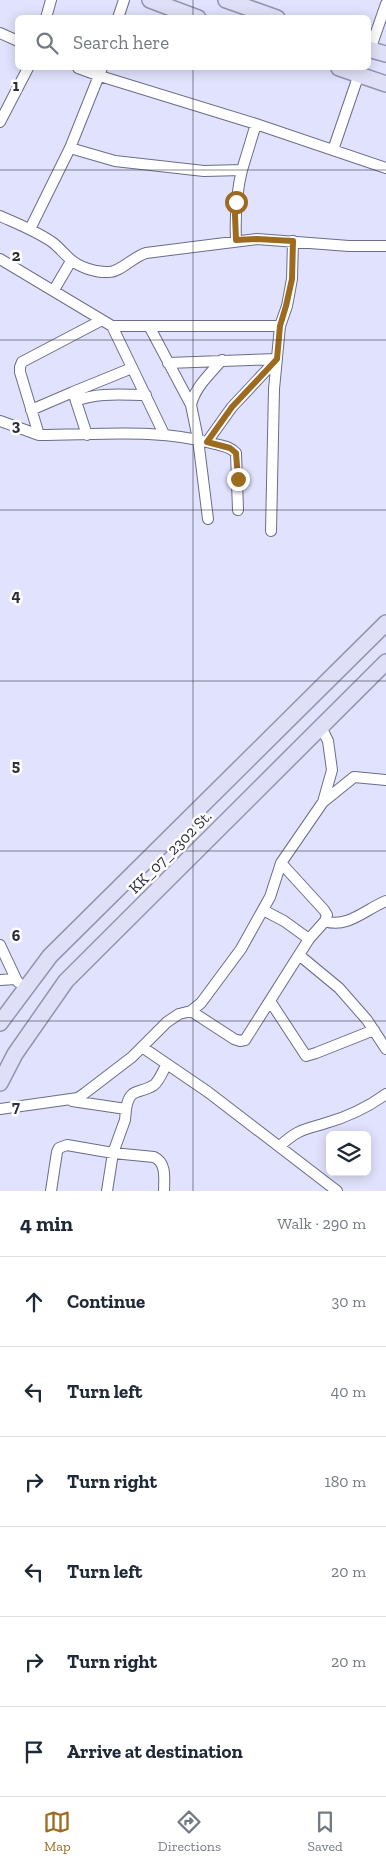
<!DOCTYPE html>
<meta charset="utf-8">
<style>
:root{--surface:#fff;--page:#f2f2f3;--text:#1f2937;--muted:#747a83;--line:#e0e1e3;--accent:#9d6b20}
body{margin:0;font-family:"Zilla Slab",serif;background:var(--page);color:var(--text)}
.controls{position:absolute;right:15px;bottom:15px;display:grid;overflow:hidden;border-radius:8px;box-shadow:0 2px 12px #0003}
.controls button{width:45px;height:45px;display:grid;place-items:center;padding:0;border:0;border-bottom:1px solid var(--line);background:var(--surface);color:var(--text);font:25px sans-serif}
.stop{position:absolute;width:15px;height:15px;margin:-11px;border:4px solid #9d6b20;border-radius:50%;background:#fff}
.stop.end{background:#9d6b20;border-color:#fff;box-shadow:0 1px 5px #0008}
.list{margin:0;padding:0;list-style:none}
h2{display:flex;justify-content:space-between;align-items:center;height:65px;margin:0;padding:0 20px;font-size:21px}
h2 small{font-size:16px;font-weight:400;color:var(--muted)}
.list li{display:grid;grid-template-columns:32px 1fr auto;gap:15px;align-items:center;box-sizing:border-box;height:90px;padding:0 20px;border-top:1px solid var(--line)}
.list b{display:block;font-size:19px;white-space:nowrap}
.list em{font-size:16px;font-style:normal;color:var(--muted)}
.icon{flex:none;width:28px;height:28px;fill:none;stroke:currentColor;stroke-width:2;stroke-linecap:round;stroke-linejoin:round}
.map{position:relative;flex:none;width:386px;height:1191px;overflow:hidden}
.search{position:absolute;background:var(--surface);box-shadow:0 2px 12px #0003;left:15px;right:15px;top:15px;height:55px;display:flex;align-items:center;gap:12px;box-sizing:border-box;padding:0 18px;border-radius:8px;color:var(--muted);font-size:19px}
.sheet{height:605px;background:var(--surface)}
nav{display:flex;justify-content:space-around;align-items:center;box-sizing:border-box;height:70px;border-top:1px solid var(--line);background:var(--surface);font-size:14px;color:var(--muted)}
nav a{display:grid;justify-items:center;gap:2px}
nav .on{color:var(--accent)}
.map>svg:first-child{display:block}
</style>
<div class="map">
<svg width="386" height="1191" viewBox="0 0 386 1191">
<rect width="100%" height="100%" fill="#e1e2fd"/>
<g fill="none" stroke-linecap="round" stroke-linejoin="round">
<defs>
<path id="minor" d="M46,18L51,0
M118,18L124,0
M0,33L18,41
M370,50L386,4
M78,68L100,76L256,124L386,168
M0,122L28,68
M70,148L115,161L204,171L242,170L256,124
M333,150L359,74
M0,216C18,224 36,231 52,242C59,247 63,253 69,258C78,267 96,273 109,272C120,272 133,257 146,253L257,239L349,246H386
M30,229L70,148L102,68
M236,240C235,216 236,194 242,170
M0,259L112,326H280
M54,290L71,261
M102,320L22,362L20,367V372L39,435C98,435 158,428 215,444C223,446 231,447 236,453L238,510
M112,326L164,434
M149,326L191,405L198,439L208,519
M168,363L277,359
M73,392L132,368
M76,401C98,392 123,395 146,395
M191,405C195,387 210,374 222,360
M31,410L73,392L87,435
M0,421L39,435
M207,442L232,407L277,359
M271,531L274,389L280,326L287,306L292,279L293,241
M323,802L354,777L386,780
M263,910L284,921L309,939
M325,921C347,929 366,909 386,901
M0,945L16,979
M299,955L339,988L367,1020L386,1049
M0,980L16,979L18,982
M270,1001L306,1056L316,1053L374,1030
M191,1011L234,1039L240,1041L245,1040L309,939L325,921L327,915L324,910L281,863
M142,1047L208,1092L337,1191
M72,1101L126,1109L125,1120L113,1153L107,1191
M0,1109L78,1098L85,1093L132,1057L167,1022L179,1014L191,1011L201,1003L241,949L270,897L281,863L323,802L332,770L328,741L321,727
M126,1109C130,1086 139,1095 154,1085C160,1080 163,1070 167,1064
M280,1146C298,1129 304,1130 326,1123C347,1117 368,1107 386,1094
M51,1191L57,1152L59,1148L67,1145L113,1153L154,1157C167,1163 164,1179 164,1191"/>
<path id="primary" d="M150,0L198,18
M226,0L277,18
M368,49L386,54
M339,68L386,84
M0,1023L50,956L386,623
M0,1083L15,1054L66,981L386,662"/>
</defs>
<use href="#minor" stroke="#6b6c8a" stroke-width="12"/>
<use href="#primary" stroke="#9294b1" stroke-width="18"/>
<use href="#minor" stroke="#fff" stroke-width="10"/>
<use href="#primary" stroke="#dfe0f7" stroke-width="15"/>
</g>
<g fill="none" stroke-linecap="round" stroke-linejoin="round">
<path stroke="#9d6b20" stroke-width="6" d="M236,202L235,215L236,240L257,239L293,241L292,279L286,306L280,326L277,359L232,407L207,442L230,448L236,453L238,479"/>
</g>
<path fill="none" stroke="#2d2e3b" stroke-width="1" stroke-opacity="0.55" d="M193,0V18M193,68V1191M0,170H386M0,340H386M0,510H386M0,681H386M0,851H386M0,1021H386"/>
<g text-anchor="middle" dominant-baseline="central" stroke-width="5" stroke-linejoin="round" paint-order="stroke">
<g font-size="16" fill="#2d2e3b" stroke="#fff">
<text transform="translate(170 852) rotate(-45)">KK_07_2302 St.</text>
</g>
</g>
<g font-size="16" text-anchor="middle" font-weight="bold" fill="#2d2e3b" stroke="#fff" stroke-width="5" stroke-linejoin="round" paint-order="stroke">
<text x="16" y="91">1</text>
<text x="16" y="261">2</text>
<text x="16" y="431">3</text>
<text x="16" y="601">4</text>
<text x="16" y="771">5</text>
<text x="16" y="941">6</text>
<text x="16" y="1112">7</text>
</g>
</svg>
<div class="controls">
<button><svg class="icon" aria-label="layers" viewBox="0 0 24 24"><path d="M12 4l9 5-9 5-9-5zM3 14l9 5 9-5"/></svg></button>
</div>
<div class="stop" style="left:236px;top:202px"></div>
<div class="stop end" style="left:238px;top:479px"></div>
<div class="search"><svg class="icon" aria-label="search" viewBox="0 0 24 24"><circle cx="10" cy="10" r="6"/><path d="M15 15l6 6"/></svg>Search here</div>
</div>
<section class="sheet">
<h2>4 min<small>Walk · 290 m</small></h2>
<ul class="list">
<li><svg class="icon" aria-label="ahead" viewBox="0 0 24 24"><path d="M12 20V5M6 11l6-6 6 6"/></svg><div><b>Continue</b></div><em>30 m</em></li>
<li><svg class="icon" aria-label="left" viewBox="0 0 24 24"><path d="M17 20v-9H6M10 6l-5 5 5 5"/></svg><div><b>Turn left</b></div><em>40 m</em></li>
<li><svg class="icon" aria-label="right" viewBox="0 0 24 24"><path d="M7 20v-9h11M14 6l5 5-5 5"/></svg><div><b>Turn right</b></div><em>180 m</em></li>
<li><svg class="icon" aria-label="left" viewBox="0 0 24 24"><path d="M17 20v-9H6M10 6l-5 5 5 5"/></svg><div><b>Turn left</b></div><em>20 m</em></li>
<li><svg class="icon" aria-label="right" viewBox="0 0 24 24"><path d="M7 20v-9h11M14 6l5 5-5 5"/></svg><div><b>Turn right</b></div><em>20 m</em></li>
<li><svg class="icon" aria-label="arrive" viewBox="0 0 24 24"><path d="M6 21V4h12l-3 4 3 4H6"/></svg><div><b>Arrive at destination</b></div></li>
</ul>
</section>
<nav>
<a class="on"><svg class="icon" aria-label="map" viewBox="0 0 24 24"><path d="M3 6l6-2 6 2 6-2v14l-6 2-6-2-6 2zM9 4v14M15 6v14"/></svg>Map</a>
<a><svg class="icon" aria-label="directions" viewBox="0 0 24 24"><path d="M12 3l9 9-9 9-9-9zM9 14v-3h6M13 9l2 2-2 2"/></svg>Directions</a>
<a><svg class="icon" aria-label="saved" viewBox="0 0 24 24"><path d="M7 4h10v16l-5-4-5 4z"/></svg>Saved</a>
</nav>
